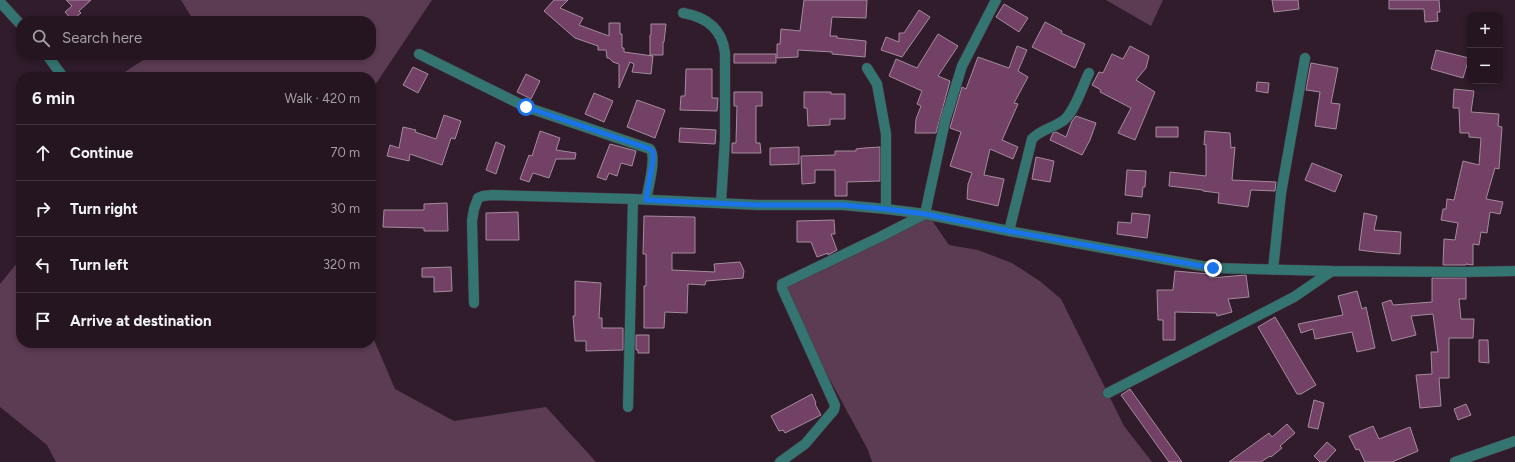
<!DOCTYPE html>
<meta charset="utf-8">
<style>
:root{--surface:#241520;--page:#2c1e29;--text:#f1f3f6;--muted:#a39fa5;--line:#41343e}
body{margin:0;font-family:Figtree,sans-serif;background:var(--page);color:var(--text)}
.controls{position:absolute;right:12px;top:12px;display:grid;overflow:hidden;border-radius:8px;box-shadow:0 2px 6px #0003}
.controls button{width:36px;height:36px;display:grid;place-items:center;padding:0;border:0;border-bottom:1px solid var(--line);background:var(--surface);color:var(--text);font:20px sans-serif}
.stop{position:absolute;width:12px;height:12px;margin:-9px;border:3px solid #1a73e8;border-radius:50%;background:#fff}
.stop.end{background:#1a73e8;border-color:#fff;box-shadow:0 1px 4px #0008}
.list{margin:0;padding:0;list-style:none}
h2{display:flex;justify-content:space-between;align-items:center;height:52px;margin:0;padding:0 16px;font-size:17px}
h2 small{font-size:13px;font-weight:400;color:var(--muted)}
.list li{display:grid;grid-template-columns:26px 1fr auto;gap:12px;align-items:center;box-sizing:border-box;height:56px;padding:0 16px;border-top:1px solid var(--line)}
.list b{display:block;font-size:15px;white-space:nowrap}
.list em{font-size:13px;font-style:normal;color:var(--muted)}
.icon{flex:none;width:22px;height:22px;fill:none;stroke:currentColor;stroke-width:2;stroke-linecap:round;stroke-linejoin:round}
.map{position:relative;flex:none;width:1515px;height:462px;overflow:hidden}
.search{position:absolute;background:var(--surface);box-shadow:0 2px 6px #0003;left:16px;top:16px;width:360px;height:44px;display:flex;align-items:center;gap:10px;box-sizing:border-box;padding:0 14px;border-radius:16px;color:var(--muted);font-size:15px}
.panel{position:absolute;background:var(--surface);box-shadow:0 2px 6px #0003;left:16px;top:72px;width:360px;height:276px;border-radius:16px}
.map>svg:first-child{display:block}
</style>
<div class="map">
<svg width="1515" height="462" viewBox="0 0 1515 462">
<rect width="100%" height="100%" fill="#301c2b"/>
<path fill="#5c3c53" d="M181,0H432L371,91V77H117L151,55H371V21H194Z
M1106,0H1163L1151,26Z
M929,216L949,245L978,250L1012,263L1041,282L1061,299L1124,426L1152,462H872L868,450L809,341L782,279Z
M21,258V343H371V333L395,389L454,421L546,407L596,462H56L47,445L0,407V284Z"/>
<path fill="#734166" stroke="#a58b9d" d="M66,0H91L79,11L81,13L72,20L65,12L72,6Z
M554,0H568L560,8L583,18L579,25L609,36V23H620V34H622V48H624V52L653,56L651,74L632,72L634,64L630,62L619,88V64L613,62L609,58H607L606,50H598V46L575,38L544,11Z
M804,0H867L866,18L832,17L830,36H837V38L866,41L865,57L832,54V52L798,50V57L777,58V44H780L781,29L800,31Z
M1272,0H1298L1299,9L1274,12Z
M1389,0H1439L1440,12H1437L1438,21L1425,22L1424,9H1389Z
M1004,4L1028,18L1019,32L996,17Z
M919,10L930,17L902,57L881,50L886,37L899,42V33H904Z
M1045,22L1062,31L1061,33L1085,44L1075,68L1032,47Z
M651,24H666L664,42H663V55H650V35H651Z
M938,34L958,46L938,76L950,81L936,133H915L916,119L921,106L917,104L922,91L889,76L896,59L917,68Z
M1017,46L1027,50L1018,71L1028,77L1014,103L1018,104L1002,140L1018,147L1013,159L990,149L984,175L1004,179L998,206L967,199L968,184L972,173L950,166L961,132L950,128L962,87L966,89L978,57L1009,68Z
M1130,46L1149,56L1146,68L1136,80L1155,92L1135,140L1118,133L1131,108L1100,92L1101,90L1092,85L1099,72L1103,73L1112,54L1123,59Z
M1436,50L1469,58L1463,78L1431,69Z
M734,54H776V63H734Z
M1311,63L1338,68L1331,103L1340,104L1336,129L1315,126L1320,92L1306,90Z
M413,67L428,74L418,93L403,85Z
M686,69H712V98H718L717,111L680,110L681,96H685Z
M526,74L540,81L531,99L517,92Z
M1257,82L1269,83L1268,93L1256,91Z
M1454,89L1474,91L1471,112L1499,114L1498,126L1502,127L1499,169L1495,168L1486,199L1503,202L1500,214L1490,212L1487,233L1481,232L1479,245L1473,244V265L1466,264V265H1443L1444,239L1455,240L1458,223L1441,220L1443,209H1446L1447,199L1454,200L1463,161L1479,165L1481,138L1469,137V133H1460L1459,108H1453Z
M734,92H762V106H756V143H760L761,153H732V143H736L737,106H734Z
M804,92H831V94H845V119H830V125L808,126L807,108H804Z
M594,93L613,101L604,122L585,114Z
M637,100L665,110L655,138L627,127Z
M444,115L461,121L455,139L451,138L442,165L410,154L409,161L387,156L390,145L399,148L403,127L416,130L415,132L436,139Z
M1076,116L1096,123L1090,140L1082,155L1050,140L1053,133L1056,132L1066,137L1072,121Z
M1156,127H1178V137H1156Z
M680,128L716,130L715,144L679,142Z
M540,131L560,138L556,150L576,153L575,159H556L549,178L533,173L529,182L520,179L529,155L532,156Z
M1205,131L1230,133L1231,148L1235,147L1232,180L1276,182L1275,191L1251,190L1248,207L1218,203L1219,193L1203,191V190L1169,186L1170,172L1206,176V144L1204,145Z
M496,142L505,146L496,174L486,170Z
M610,144L636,151L632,166L621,163L617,176L609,173L606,180L597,177Z
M799,147V164L770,165V148Z
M880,147V181L847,182V196H835V170H815V183L802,184L801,156L835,155V151H856V149L864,148Z
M1036,157L1054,161L1050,182L1032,179Z
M1312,163L1342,175L1335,192L1305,180Z
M1127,170L1146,171L1145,187H1143L1142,197L1125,195Z
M447,203L448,231H424V228L383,227L384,210H424V204Z
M518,212L519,240H486V213Z
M1132,213L1150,215L1147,238L1117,234L1118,222L1131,223Z
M1364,213L1377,216L1374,230L1401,232L1400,254L1375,252L1359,250Z
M644,216L695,217V253H672V270L715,272L714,264L740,262L744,271L743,278L706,281L705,285L688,284L687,313L665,312L664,328H644V286H646V254H643Z
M834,220L835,234H831L837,250L828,255V253L817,257L811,242H797V221Z
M451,267L452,291L434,292V277H422V268Z
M1175,271L1210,274V278L1246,275L1249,297L1228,299L1232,312L1217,316L1216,313L1175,312V340H1163V320H1158L1157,290H1173Z
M1432,278H1466V299H1459L1461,319H1474L1473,338H1449V378H1439L1441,406L1420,408L1416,375L1432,374L1431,352H1438L1433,314L1411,316L1416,335L1392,341L1382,303L1391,300L1393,305L1432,302Z
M575,281L601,283L599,318H602V328H623V350L586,351V341H575L573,316H575Z
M1357,291L1362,309L1366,307L1375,348L1357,352L1352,332L1315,339L1313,329L1301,333L1298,324L1343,315L1338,296Z
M1275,317L1316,385L1301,394H1297L1258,327Z
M636,335H649V353H638V350H636Z
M1479,340H1488L1489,363L1479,362Z
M1130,389L1182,462H1169L1121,395Z
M812,394L816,403L815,404L821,415L785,433L783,430L779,431L771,416Z
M1314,400L1324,403L1318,429L1308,427Z
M1466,404L1471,415L1458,420L1454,409Z
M1287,424L1295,433L1280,446L1282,448L1271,457L1270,456L1261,462H1229L1269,433L1272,437Z
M1373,426L1379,439L1410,427L1418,451L1392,462H1365L1359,449L1356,450L1349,436Z
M1327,442L1336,450L1325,462H1320L1314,456Z"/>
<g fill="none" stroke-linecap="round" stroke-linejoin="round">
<defs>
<path id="minor" d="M0,2L21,25
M683,13C707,17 722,29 725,53V139L721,203
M419,54L526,107L650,149C657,157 648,189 646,200
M47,55L63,77
M867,68L877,84L886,134V209
M1009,231L1032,139C1041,129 1054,128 1064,120C1075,111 1082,87 1089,73
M1273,270L1281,193L1305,58
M474,303L472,221L474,209L478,198L483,196L492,195L633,199L758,205H843L886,209L925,214L1009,231L1213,268L1332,271L1465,272L1515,271
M1108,393L1294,297L1332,271
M628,407L633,199
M780,462L805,444L834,410L835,405L782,288V284L880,237L925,214L945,121L962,66L996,0
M1455,462L1515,441"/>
</defs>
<use href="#minor" stroke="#4b3846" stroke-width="11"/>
<use href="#minor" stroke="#347471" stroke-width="10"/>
</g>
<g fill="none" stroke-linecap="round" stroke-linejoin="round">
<path stroke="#1a73e8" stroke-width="5" d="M526,107L650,149L653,152V160L646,200L758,205H843L886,209L925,214L1009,231L1213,268"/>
</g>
</svg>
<div class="controls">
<button>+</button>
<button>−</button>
</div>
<div class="stop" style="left:526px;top:107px"></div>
<div class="stop end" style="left:1213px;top:268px"></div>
<div class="search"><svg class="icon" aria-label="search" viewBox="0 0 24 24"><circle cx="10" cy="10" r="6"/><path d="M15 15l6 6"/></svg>Search here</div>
<section class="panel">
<h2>6 min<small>Walk · 420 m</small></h2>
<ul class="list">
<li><svg class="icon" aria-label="ahead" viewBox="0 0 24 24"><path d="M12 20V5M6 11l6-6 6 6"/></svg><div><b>Continue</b></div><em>70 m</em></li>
<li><svg class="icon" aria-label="right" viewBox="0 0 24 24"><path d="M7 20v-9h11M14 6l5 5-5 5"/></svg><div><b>Turn right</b></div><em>30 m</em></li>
<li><svg class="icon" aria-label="left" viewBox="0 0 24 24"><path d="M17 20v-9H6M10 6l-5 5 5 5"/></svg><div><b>Turn left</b></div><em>320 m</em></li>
<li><svg class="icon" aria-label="arrive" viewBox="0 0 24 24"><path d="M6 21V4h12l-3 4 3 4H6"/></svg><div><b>Arrive at destination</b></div></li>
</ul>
</section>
</div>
